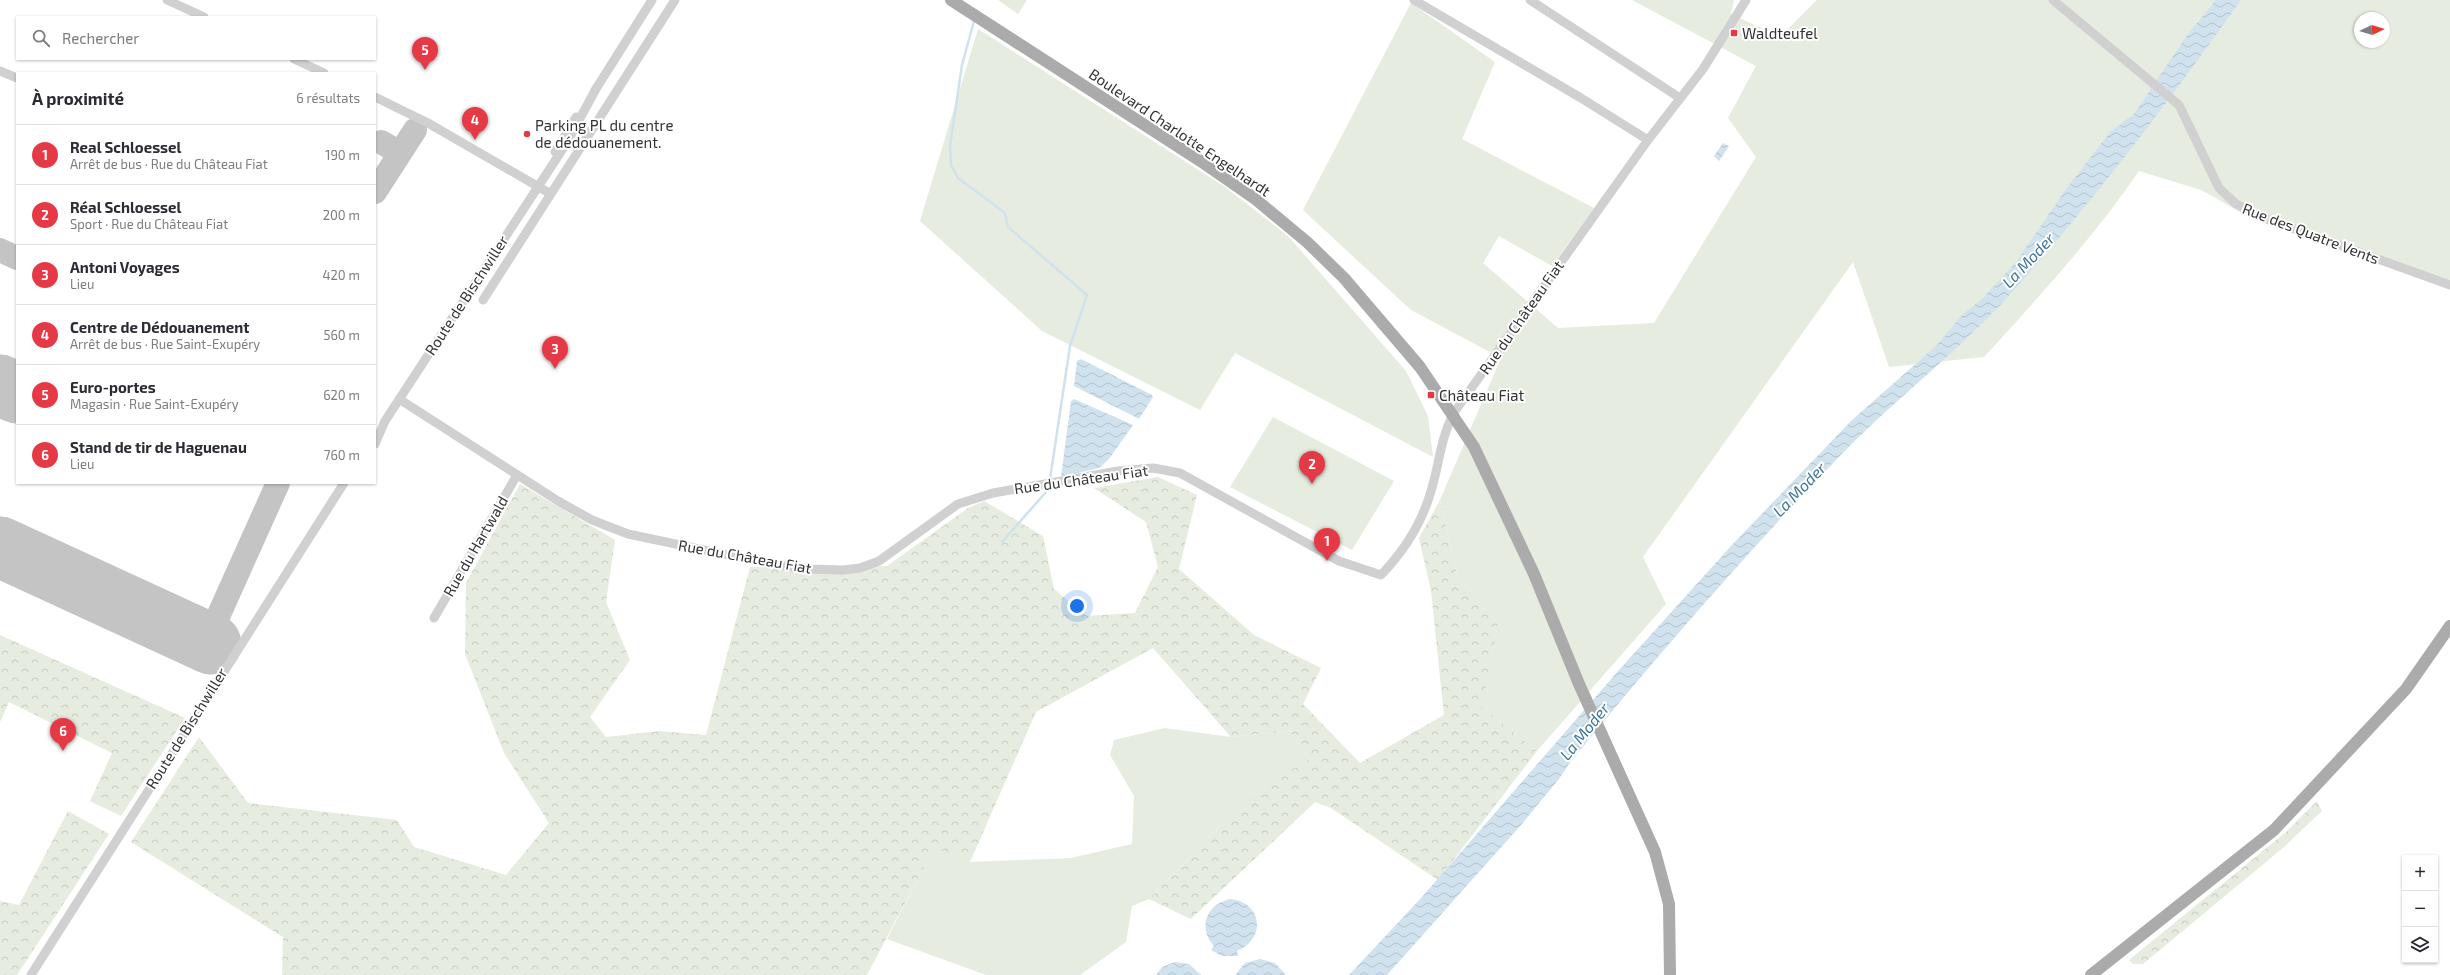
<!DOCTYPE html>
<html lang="fr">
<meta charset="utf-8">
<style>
:root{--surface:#fff;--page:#f2f2f3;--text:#2b2b33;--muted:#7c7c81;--line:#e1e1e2;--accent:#e63946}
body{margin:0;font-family:"Exo 2",sans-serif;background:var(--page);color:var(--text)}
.controls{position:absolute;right:12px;bottom:12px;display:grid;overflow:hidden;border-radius:0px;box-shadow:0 1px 3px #0004}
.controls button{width:36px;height:36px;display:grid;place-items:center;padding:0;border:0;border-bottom:1px solid var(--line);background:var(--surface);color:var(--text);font:20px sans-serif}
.compass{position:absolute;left:2354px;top:12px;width:36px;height:36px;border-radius:50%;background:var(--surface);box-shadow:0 1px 3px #0004;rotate:86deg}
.you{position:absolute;left:1077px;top:606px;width:14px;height:14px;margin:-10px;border:3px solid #fff;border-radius:50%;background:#1a73e8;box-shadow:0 0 0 6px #1a73e833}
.badge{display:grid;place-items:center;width:26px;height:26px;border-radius:50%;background:var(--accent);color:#fff;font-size:13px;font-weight:700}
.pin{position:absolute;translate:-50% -33px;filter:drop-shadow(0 1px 2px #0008)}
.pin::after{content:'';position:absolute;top:21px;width:14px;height:12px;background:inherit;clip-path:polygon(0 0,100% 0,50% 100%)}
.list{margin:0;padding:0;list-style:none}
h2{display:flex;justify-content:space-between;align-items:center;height:52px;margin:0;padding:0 16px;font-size:17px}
h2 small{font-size:13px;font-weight:400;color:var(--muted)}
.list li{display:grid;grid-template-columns:26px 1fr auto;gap:12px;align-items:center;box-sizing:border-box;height:60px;padding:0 16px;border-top:1px solid var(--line)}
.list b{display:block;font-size:15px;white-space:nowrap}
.list p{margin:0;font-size:13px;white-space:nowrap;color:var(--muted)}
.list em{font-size:13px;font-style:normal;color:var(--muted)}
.icon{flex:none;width:22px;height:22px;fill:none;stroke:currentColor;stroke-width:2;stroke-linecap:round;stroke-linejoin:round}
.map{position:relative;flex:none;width:2450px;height:975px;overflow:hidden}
.search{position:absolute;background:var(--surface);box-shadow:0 1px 3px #0004;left:16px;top:16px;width:360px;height:44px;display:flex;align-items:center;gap:10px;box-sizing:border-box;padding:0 14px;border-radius:0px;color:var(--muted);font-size:15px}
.panel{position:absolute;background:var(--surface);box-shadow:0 1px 3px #0004;left:16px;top:72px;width:360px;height:412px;border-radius:0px}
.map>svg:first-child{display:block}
</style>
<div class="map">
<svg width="2450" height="975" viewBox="0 0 2450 975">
<defs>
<pattern id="forest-crowns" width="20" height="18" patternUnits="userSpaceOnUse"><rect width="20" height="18" fill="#e6ecdf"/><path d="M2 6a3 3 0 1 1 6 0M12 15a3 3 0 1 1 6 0" fill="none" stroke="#c6cbc0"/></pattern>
<pattern id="water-waves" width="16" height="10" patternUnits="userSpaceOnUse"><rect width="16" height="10" fill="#cfe2ee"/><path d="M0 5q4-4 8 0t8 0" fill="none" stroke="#b2c2cd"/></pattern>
</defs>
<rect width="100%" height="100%" fill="#fff"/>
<path fill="#e6ecdf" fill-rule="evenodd" d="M998,0H1027L1018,14Z
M1632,0H1734L1731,14L1780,37L1817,0H2450V289L2242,213L2201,190L2139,171C2093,238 2039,297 1984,357L1889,367L1853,262L1643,557L1666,604L1537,751L1481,707L1498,623L1457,575L1440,500L1501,358L1411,310L1303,210L1411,3L1495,62L1462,139L1594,208L1552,266L1499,236L1483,263L1558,328L1654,323L1756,157L1728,118L1756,66ZM2360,18H2384V42H2360Z
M978,29L1225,187L1288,236L1406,371L1428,416L1433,457L1235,353L1200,410L1042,331L920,221Z
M1273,417L1394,481L1352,550L1230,487Z
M1165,728L1231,737L1290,731L1309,759L1251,794L1149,899L1132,906L1126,942L1080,975H986L887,939L934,847L970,862L1071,858L1132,844L1134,796L1110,755L1114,740Z"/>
<path fill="url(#forest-crowns)" d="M1158,477L1197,495L1179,569L1254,635L1321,668L1303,704L1360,763L1444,715L1431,591L1419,538L1440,500L1457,575L1498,623L1482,707L1537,751L1438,880L1331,808L1315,802L1191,919L1149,899L1251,794L1309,759L1290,731L1231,737L1153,648L1036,712L970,862L934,848L867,975H282L283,937L131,842L199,737L248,803L397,820L414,847L506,875L549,823L504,753L465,654L466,583L520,484L615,540L606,602L630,660L590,717L606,737L659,731L706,735L750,567L887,566L968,508L984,501L1043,536L1054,589L1087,616L1135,613L1158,567L1146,522L1094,488Z
M0,635L185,718L121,816L90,801L112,753L9,702L0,722Z
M2317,801L2322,811L2284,847L2143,964H2133L2129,960L2286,832Z
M68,811L109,834L17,975H0V901L19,905Z"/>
<path fill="url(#water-waves)" d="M2216,0H2241C2167,104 2090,206 2004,301C1951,358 1888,405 1834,462C1742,558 1655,658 1571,761L1559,779L1521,825L1387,975H1349L1422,897L1619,670L1731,546L1852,420L1936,346L1962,315L1982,299L2016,262L2066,189L2111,131L2134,114L2188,34Z
M1723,143L1729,146L1719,161L1714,156Z
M1081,359L1152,395L1153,397L1139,419L1074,386L1077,361Z
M1074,399L1133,425L1109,459L1099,468L1061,477L1071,401Z
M1231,899C1263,903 1266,939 1237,951L1238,956H1222L1211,950L1214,946C1197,928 1207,903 1231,899Z
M1260,959L1275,963L1286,975H1235L1245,963Z
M1175,962L1189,964L1201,975H1156L1162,967Z"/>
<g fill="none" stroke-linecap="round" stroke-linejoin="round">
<path stroke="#cfe2ee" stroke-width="2.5" d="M974,21L962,65L950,146L951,165L958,178L1005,213L1008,227L1087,295L1070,346L1050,479
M1002,542L1046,492"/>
<path stroke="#c4c4c4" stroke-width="24" d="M381,142L400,153
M375,192L415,130
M0,250L17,258
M189,634L203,635L212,630L278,483"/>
<path stroke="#c4c4c4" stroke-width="61" d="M0,385L17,393
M0,547L211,644"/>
<path stroke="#d0d0d0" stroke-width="9" d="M167,0L204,17
M1414,0L1581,98L1648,140
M1530,0L1680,98
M2053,0L2179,105L2219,188L2236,204L2264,218L2450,285
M294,59L324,73
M0,71L17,78
M594,92L652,0
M375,97L428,123L551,194
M555,152L576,117
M483,300L675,0
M399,399L558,501L592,520L628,534L776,565L811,569L843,570L860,568L879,561L958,504L993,493L1118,471L1153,468L1180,473L1339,561L1381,575C1403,552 1422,523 1431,491C1440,462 1439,444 1453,414L1648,140L1703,69L1746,0
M375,444L385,421L566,144L597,87
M434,618L517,475
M31,975L344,483"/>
<path stroke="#ababab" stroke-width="12" d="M951,0L1205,164L1254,198L1307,242L1344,278L1420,367L1474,447L1534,574L1579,684L1655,852L1669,904L1670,975
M2091,975L2274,830L2406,689L2450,626"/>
</g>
<g fill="#e63946" stroke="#fff" stroke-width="1.5">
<rect x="1730" y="29" width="8" height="8" rx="2"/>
<circle cx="527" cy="134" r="4"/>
<rect x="1427" y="391" width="8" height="8" rx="2"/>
</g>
<g text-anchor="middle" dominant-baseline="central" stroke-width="4" stroke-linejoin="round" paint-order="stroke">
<g font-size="15" fill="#333" stroke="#fff" text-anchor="start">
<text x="1742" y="33">Waldteufel</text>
<text x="535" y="125">Parking PL du centre<tspan x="535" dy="17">de dédouanement.</tspan></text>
<text x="1439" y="395">Château Fiat</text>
</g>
<g font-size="15" fill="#333" stroke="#fff">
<text transform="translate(1180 132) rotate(34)">Boulevard Charlotte Engelhardt</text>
<text transform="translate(2311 233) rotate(21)">Rue des Quatre Vents</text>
<text transform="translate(466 295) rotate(-57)">Route de Bischwiller</text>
<text transform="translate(1521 317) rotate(-55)">Rue du Château Fiat</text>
<text transform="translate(1081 479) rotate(-8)">Rue du Château Fiat</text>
<text transform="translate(475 546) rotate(-60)">Rue du Hartwald</text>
<text transform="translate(745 556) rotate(10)">Rue du Château Fiat</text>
<text transform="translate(186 728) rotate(-58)">Route de Bischwiller</text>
</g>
<g font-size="16" font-style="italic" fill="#3f7597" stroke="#fff">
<text transform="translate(2028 260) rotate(-47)">La Moder</text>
<text transform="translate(1799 489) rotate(-46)">La Moder</text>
<text transform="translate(1584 731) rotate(-51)">La Moder</text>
</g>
</g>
</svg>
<div class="controls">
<button>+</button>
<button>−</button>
<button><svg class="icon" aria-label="layers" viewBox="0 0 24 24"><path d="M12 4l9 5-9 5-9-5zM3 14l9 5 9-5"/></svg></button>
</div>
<svg class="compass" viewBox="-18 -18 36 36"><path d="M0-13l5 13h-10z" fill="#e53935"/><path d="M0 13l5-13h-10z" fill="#7c7c81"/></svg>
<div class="you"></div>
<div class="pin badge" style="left:1327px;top:561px">1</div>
<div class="pin badge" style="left:1312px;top:484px">2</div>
<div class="pin badge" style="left:555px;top:369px">3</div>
<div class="pin badge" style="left:475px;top:140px">4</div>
<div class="pin badge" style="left:425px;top:70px">5</div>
<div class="pin badge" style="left:63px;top:751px">6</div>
<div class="search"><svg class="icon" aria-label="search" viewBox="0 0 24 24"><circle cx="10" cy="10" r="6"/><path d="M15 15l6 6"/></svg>Rechercher</div>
<section class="panel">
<h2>À proximité<small>6 résultats</small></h2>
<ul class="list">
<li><span class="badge">1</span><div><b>Real Schloessel</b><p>Arrêt de bus · Rue du Château Fiat</p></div><em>190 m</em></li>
<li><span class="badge">2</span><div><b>Réal Schloessel</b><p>Sport · Rue du Château Fiat</p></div><em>200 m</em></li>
<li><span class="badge">3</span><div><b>Antoni Voyages</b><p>Lieu</p></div><em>420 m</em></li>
<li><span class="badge">4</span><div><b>Centre de Dédouanement</b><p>Arrêt de bus · Rue Saint-Exupéry</p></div><em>560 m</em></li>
<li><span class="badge">5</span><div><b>Euro-portes</b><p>Magasin · Rue Saint-Exupéry</p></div><em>620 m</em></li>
<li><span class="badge">6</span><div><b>Stand de tir de Haguenau</b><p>Lieu</p></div><em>760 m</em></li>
</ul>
</section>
</div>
